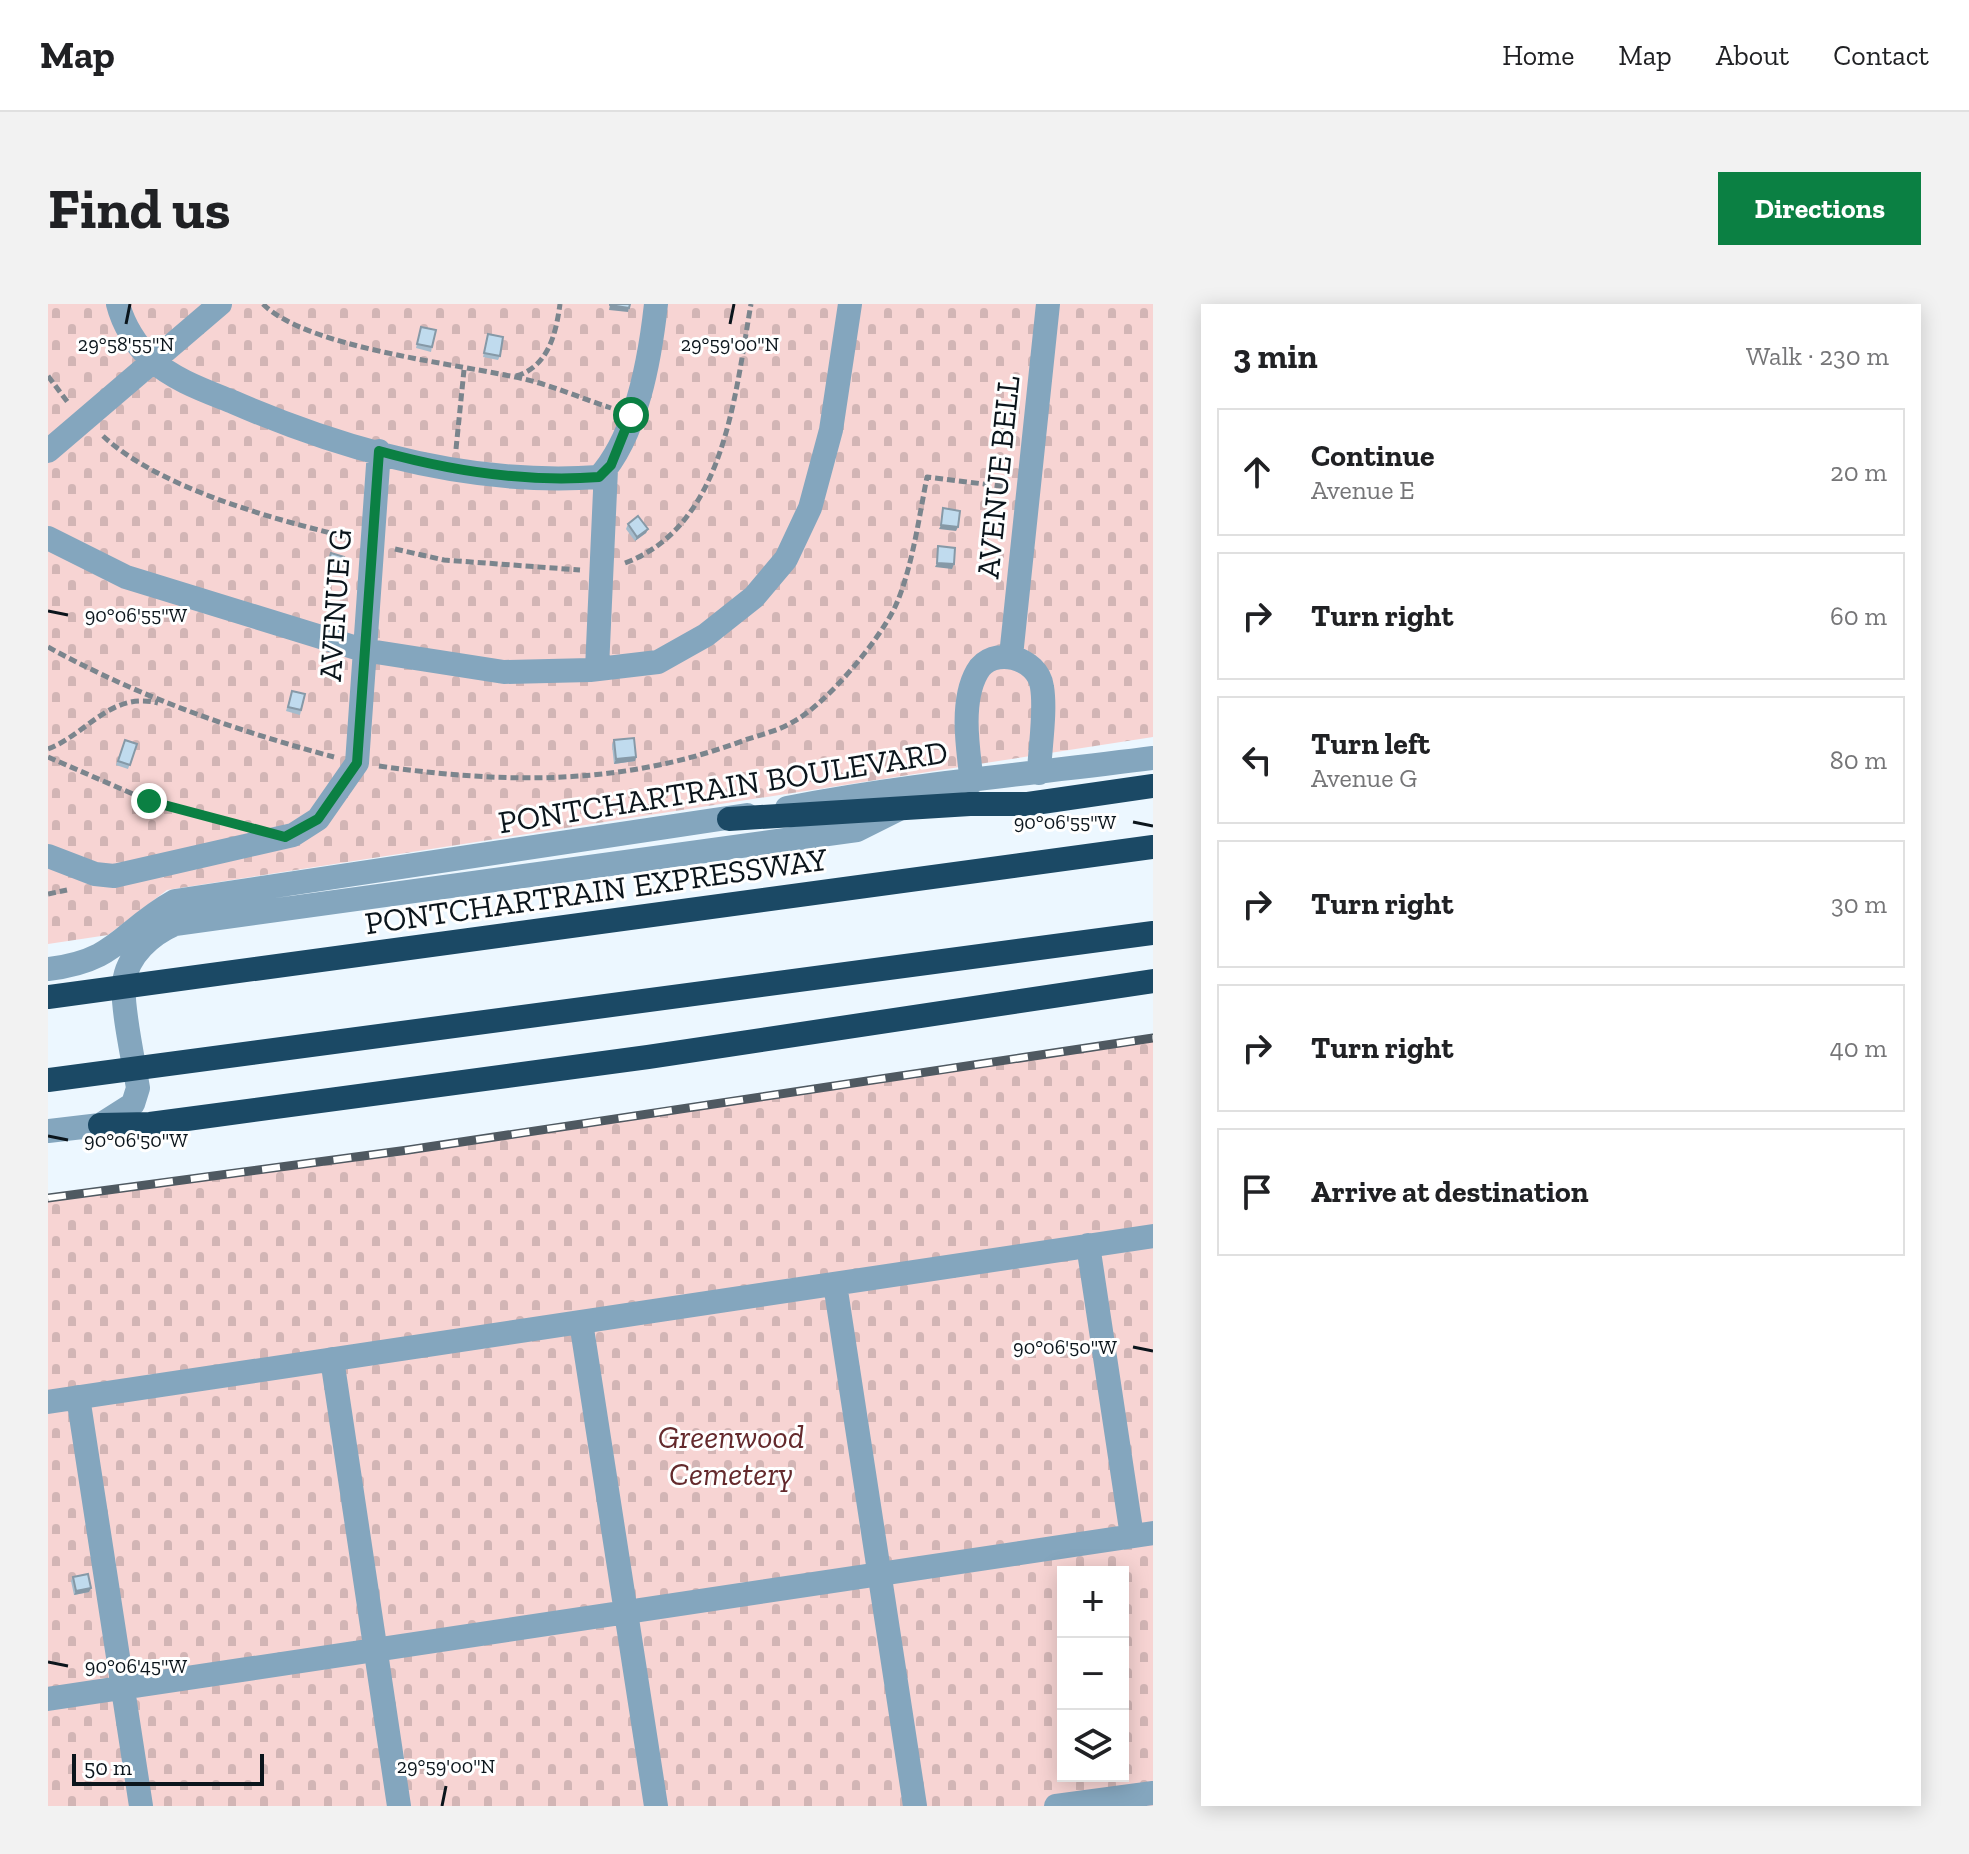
<!DOCTYPE html>
<meta charset="utf-8">
<style>
:root{--surface:#fff;--page:#f2f2f2;--text:#202124;--muted:#757577;--line:#e0e0e0;--accent:#0b8043}
body{margin:0;font-family:"Zilla Slab",serif;background:var(--page);color:var(--text)}
.controls{position:absolute;right:24px;bottom:24px;display:grid;overflow:hidden;border-radius:0px;box-shadow:0 4px 20px #0003}
.controls button{width:72px;height:72px;display:grid;place-items:center;padding:0;border:0;border-bottom:2px solid var(--line);background:var(--surface);color:var(--text);font:40px sans-serif}
.scale{position:absolute;left:24px;bottom:20px;width:192px;box-sizing:border-box;padding-left:8px;border:4px solid #0b151c;border-top:0;font-size:22px;line-height:28px;white-space:nowrap;color:#0b151c;-webkit-text-stroke:6px #fff;paint-order:stroke}
.stop{position:absolute;width:24px;height:24px;margin:-18px;border:6px solid #0b8043;border-radius:50%;background:#fff}
.stop.end{background:#0b8043;border-color:#fff;box-shadow:0 2px 8px #0008}
.list{margin:0;padding:0;list-style:none}
h2{display:flex;justify-content:space-between;align-items:center;height:104px;margin:0;padding:0 32px;font-size:34px}
h2 small{font-size:26px;font-weight:400;color:var(--muted)}
.list li{display:grid;grid-template-columns:52px 1fr auto;gap:24px;align-items:center;box-sizing:border-box;height:128px;margin:0 16px 16px;padding:0 16px;border:2px solid var(--line);border-radius:0px}
.list b{display:block;font-size:30px;white-space:nowrap}
.list p{margin:0;font-size:26px;white-space:nowrap;color:var(--muted)}
.list em{font-size:26px;font-style:normal;color:var(--muted)}
.icon{flex:none;width:44px;height:44px;fill:none;stroke:currentColor;stroke-width:2;stroke-linecap:round;stroke-linejoin:round}
.map{position:relative;flex:none;width:1105px;height:1502px;overflow:hidden;border-radius:0px}
header{display:flex;align-items:center;gap:48px;box-sizing:border-box;height:112px;padding:0 40px;background:var(--surface);border-bottom:2px solid var(--line)}
header strong{font-size:38px}
nav{display:flex;gap:44px;margin-inline-start:auto;font-size:28px}
.intro{display:flex;align-items:center;justify-content:space-between;box-sizing:border-box;height:192px;padding:0 48px}
h1{margin:0;font-size:56px}
.button{padding:20px 36px;border-radius:0px;background:var(--accent);color:#fff;font-size:28px;font-weight:700}
main{display:flex;gap:48px;padding:0 48px}
aside{flex:1;background:var(--surface);border-radius:0px;box-shadow:0 4px 20px #0003}
.map>svg:first-child{display:block}
</style>
<header>
<strong>Map</strong>
<nav><a>Home</a><a>Map</a><a>About</a><a>Contact</a></nav>
</header>
<div class="intro"><h1>Find us</h1><a class="button">Directions</a></div>
<main>
<div class="map">
<svg width="1105" height="1502" viewBox="0 0 1105 1502">
<defs>
<pattern id="cemetery-stones" width="16" height="16" patternUnits="userSpaceOnUse" patternTransform="scale(2)"><rect width="16" height="16" fill="#f7d4d3"/><path d="M2 7V4a2 2 0 0 1 4 0v3zM10 15v-3a2 2 0 0 1 4 0v3z" fill="#d2b5b5"/></pattern>
</defs>
<rect width="100%" height="100%" fill="#ecf7ff"/>
<path fill="url(#cemetery-stones)" fill-rule="evenodd" d="M0,0H1105V433L119,586L60,631L0,640Z
M1105,734V1502H0V894L360,846ZM1015,1268H1075V1472H1015Z"/>
<g fill="none" stroke-linecap="round" stroke-linejoin="round">
<path stroke="#7b858d" stroke-width="5" stroke-dasharray="8 4" stroke-linecap="butt" d="M215,0C260,45 413,60 476,75C506,82 535,95 563,104
M0,72L21,100
M468,72C500,63 508,30 512,0
M55,132C112,185 228,216 303,234
M408,145L416,66
M347,245L396,256L532,266
M577,259C677,222 687,90 703,0
M0,343C91,393 186,426 286,453
M0,445C39,430 63,387 110,399
M0,453L101,497L186,520
M331,462C459,480 574,482 697,436C712,431 729,427 743,419C777,402 830,338 847,303C864,266 871,213 879,173L960,183
M0,590L19,586"/>
<path stroke="#84a6be" stroke-width="24" d="M70,0C75,20 88,42 104,56C126,76 158,87 185,98C298,147 427,182 551,173C589,131 602,55 608,0
M0,147L172,0
M0,234L78,273L315,346L456,368L542,366L610,358L658,331L706,293L738,255L762,204L783,126L802,0
M963,352L1000,0
M549,365L558,165
M924,478C920,446 912,398 929,368C944,341 990,353 994,383C998,407 992,443 991,469
M739,504C860,480 983,470 1105,454
M0,552L47,570L66,572L245,531L270,515L309,459L331,147
M0,665C70,657 73,627 127,597L699,511
M0,827L52,821L85,800L90,784C86,759 73,701 76,679C79,651 104,630 127,620L809,526L851,505
M1040,941L1084,1232
M787,980L867,1502
M533,1018L608,1502
M284,1055L351,1502
M30,1093L93,1502
M0,1098L1105,932
M0,1395L1105,1229
M1008,1502L1105,1489"/>
<path stroke="#1b4965" stroke-width="24" d="M681,515L922,500H980L1105,482
M0,693L1105,543
M0,776L1105,629
M52,821L102,820L600,753L1105,677"/>
<defs>
<path id="rail" d="M0,894L360,846L1105,734"/>
</defs>
<use href="#rail" stroke="#4f5961" stroke-width="9"/>
<use href="#rail" stroke="#fff" stroke-width="6" stroke-dasharray="18" stroke-linecap="butt"/>
</g>
<path fill="#a5bccd" d="M373,23L384,43L383,48L368,44Z
M440,30L452,52L450,56L435,53Z
M580,220L600,225L598,229L587,237L578,225Z
M283,249L296,253L291,272L277,268Z
M244,387L257,390L252,411L238,407Z
M77,436L89,440L80,465L68,461Z
M566,436L588,453L587,457L566,460L564,441Z
M25,1273L41,1288L26,1291L23,1277Z"/>
<path fill="#8699a7" d="M562,1L581,4L580,8L561,6Z
M893,221L910,223L908,227L891,225Z
M600,225L598,229L587,237L589,233Z
M889,259L906,260L904,265L887,263Z
M588,453L587,457L566,460L568,455Z
M43,1284L41,1288L26,1291L28,1287Z"/>
<path fill="#c0dbee" stroke="#8699a7" stroke-width="2" d="M562,0H582L581,4L562,1Z
M373,23L388,26L384,43L369,40Z
M440,30L455,33L452,52L436,49Z
M895,204L912,207L910,223L893,221Z
M590,212L600,225L589,233L580,220Z
M890,242L907,244L906,260L889,259Z
M283,249L296,253L292,267L279,264Z
M244,387L257,390L253,406L240,403Z
M586,434L588,453L568,455L566,436Z
M77,436L89,440L82,461L70,457Z
M40,1270L43,1284L28,1287L25,1273Z"/>
<g fill="none" stroke-linecap="round" stroke-linejoin="round">
<path stroke="#0b8043" stroke-width="10" d="M101,497L237,533L270,515L309,459L331,147C403,167 476,179 551,173L563,161L583,111"/>
</g>
<path fill="none" stroke="#0b151c" stroke-width="3" d="M78,20L82,0M682,20L686,0M0,307L20,311M1085,518L1105,522M0,832L20,836M1085,1043L1105,1047M0,1358L20,1362M394,1502L398,1482"/>
<g text-anchor="middle" dominant-baseline="central" stroke-width="6" stroke-linejoin="round" paint-order="stroke">
<g font-size="32" fill="#0b151c" stroke="#fff">
<text transform="translate(950 173) rotate(-84)">AVENUE BELL</text>
<text transform="translate(287 301) rotate(-86)">AVENUE G</text>
<text transform="translate(675 483) rotate(-9)">PONTCHARTRAIN BOULEVARD</text>
<text transform="translate(548 587) rotate(-8)">PONTCHARTRAIN EXPRESSWAY</text>
</g>
<g font-size="32" font-style="italic" fill="#64292c" stroke="#fff">
<text x="683" y="1133">Greenwood<tspan x="683" dy="37">Cemetery</tspan></text>
</g>
</g>
<g font-size="20" text-anchor="middle" fill="#0b151c" stroke="#fff" stroke-width="6" stroke-linejoin="round" paint-order="stroke">
<text x="78" y="47">29°58'55"N</text>
<text x="682" y="47">29°59'00"N</text>
<text x="88" y="318">90°06'55"W</text>
<text x="1017" y="525">90°06'55"W</text>
<text x="88" y="843">90°06'50"W</text>
<text x="1017" y="1050">90°06'50"W</text>
<text x="88" y="1369">90°06'45"W</text>
<text x="398" y="1469">29°59'00"N</text>
</g>
</svg>
<div class="controls">
<button>+</button>
<button>−</button>
<button><svg class="icon" aria-label="layers" viewBox="0 0 24 24"><path d="M12 4l9 5-9 5-9-5zM3 14l9 5 9-5"/></svg></button>
</div>
<div class="scale">50 m</div>
<div class="stop" style="left:583px;top:111px"></div>
<div class="stop end" style="left:101px;top:497px"></div>
</div>
<aside>
<h2>3 min<small>Walk · 230 m</small></h2>
<ul class="list">
<li><svg class="icon" aria-label="ahead" viewBox="0 0 24 24"><path d="M12 20V5M6 11l6-6 6 6"/></svg><div><b>Continue</b><p>Avenue E</p></div><em>20 m</em></li>
<li><svg class="icon" aria-label="right" viewBox="0 0 24 24"><path d="M7 20v-9h11M14 6l5 5-5 5"/></svg><div><b>Turn right</b></div><em>60 m</em></li>
<li><svg class="icon" aria-label="left" viewBox="0 0 24 24"><path d="M17 20v-9H6M10 6l-5 5 5 5"/></svg><div><b>Turn left</b><p>Avenue G</p></div><em>80 m</em></li>
<li><svg class="icon" aria-label="right" viewBox="0 0 24 24"><path d="M7 20v-9h11M14 6l5 5-5 5"/></svg><div><b>Turn right</b></div><em>30 m</em></li>
<li><svg class="icon" aria-label="right" viewBox="0 0 24 24"><path d="M7 20v-9h11M14 6l5 5-5 5"/></svg><div><b>Turn right</b></div><em>40 m</em></li>
<li><svg class="icon" aria-label="arrive" viewBox="0 0 24 24"><path d="M6 21V4h12l-3 4 3 4H6"/></svg><div><b>Arrive at destination</b></div></li>
</ul>
</aside>
</main>
